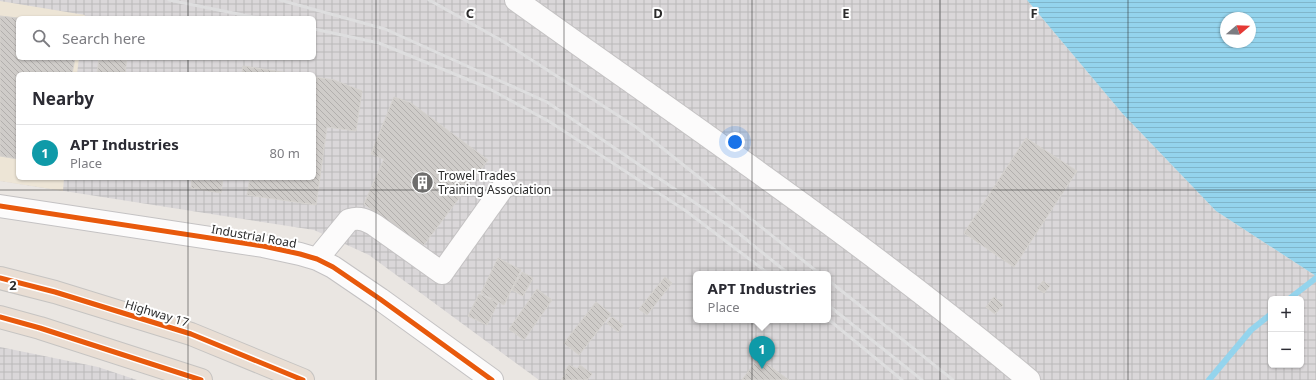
<!DOCTYPE html>
<meta charset="utf-8">
<style>
:root{--surface:#fff;--page:#f2f2f3;--text:#2b2b33;--muted:#7c7c81;--line:#e1e1e2;--accent:#1a73e8}
body{margin:0;font-family:"Noto Sans",sans-serif;background:var(--page);color:var(--text)}
.controls{position:absolute;right:12px;bottom:12px;display:grid;overflow:hidden;border-radius:6px;box-shadow:0 1px 3px #0004}
.controls button{width:36px;height:36px;display:grid;place-items:center;padding:0;border:0;border-bottom:1px solid var(--line);background:var(--surface);color:var(--text);font:20px sans-serif}
.compass{position:absolute;left:1220px;top:12px;width:36px;height:36px;border-radius:50%;background:var(--surface);box-shadow:0 1px 3px #0004;rotate:71deg}
.you{position:absolute;left:735px;top:142px;width:14px;height:14px;margin:-10px;border:3px solid #fff;border-radius:50%;background:#1a73e8;box-shadow:0 0 0 6px #1a73e833}
.badge{display:grid;place-items:center;width:26px;height:26px;border-radius:50%;background:var(--accent);color:#fff;font-size:13px;font-weight:700}
.pin{position:absolute;translate:-50% -33px;filter:drop-shadow(0 1px 2px #0008)}
.pin::after{content:'';position:absolute;top:21px;width:14px;height:12px;background:inherit;clip-path:polygon(0 0,100% 0,50% 100%)}
.popup{position:absolute;left:693px;top:271px;width:138px;height:52px;box-sizing:border-box;display:grid;place-content:center;border-radius:6px;background:var(--surface);filter:drop-shadow(0 1px 3px #0005);font-size:13px;white-space:nowrap;color:var(--muted)}
.popup b{font-size:15px;color:var(--text)}
.popup::after{content:'';position:absolute;left:50%;top:100%;margin-left:-8px;border:8px solid transparent;border-top-color:var(--surface)}
.list{margin:0;padding:0;list-style:none}
h2{display:flex;justify-content:space-between;align-items:center;height:52px;margin:0;padding:0 16px;font-size:17px}
h2 small{font-size:13px;font-weight:400;color:var(--muted)}
.list li{display:grid;grid-template-columns:26px 1fr auto;gap:12px;align-items:center;box-sizing:border-box;height:56px;padding:0 16px;border-top:1px solid var(--line)}
.list b{display:block;font-size:15px;white-space:nowrap}
.list p{margin:0;font-size:13px;white-space:nowrap;color:var(--muted)}
.list em{font-size:13px;font-style:normal;color:var(--muted)}
.icon{flex:none;width:22px;height:22px;fill:none;stroke:currentColor;stroke-width:2;stroke-linecap:round;stroke-linejoin:round}
.map{position:relative;flex:none;width:1316px;height:380px;overflow:hidden}
.search{position:absolute;background:var(--surface);box-shadow:0 1px 3px #0004;left:16px;top:16px;width:300px;height:44px;display:flex;align-items:center;gap:10px;box-sizing:border-box;padding:0 14px;border-radius:6px;color:var(--muted);font-size:15px}
.panel{position:absolute;background:var(--surface);box-shadow:0 1px 3px #0004;left:16px;top:72px;width:300px;height:108px;border-radius:6px}
.map>svg:first-child{display:block}
</style>
<div class="map">
<svg width="1316" height="380" viewBox="0 0 1316 380">
<defs>
<pattern id="industrial-grid" width="8" height="8" patternUnits="userSpaceOnUse"><rect width="8" height="8" fill="#dad7d9"/><path d="M0 4h8M4 0v8" fill="none" stroke="#bbb9ba"/></pattern>
<pattern id="water-rules" width="6" height="5" patternUnits="userSpaceOnUse"><rect width="6" height="5" fill="#94d4ed"/><path d="M0 2.5h6" fill="none" stroke="#80b6cb"/></pattern>
<pattern id="building-back-hatch" width="6" height="6" patternUnits="userSpaceOnUse"><rect width="6" height="6" fill="#cfccc9"/><path d="M-1 5l2 2M0 0l6 6M5-1l2 2" fill="none" stroke="#b2afad"/></pattern>
</defs>
<rect width="100%" height="100%" fill="#eae6e2"/>
<path fill="url(#industrial-grid)" fill-rule="evenodd" d="M0,0H1027L1122,113L1216,211L1316,276V380H539L369,255L314,230L0,181ZM18,18H314V58H18ZM18,74H314V178H18ZM696,274H828V320H696ZM1271,299H1301V365H1271Z
M0,347L98,367L137,380H0Z"/>
<path fill="#ede5d6" d="M0,1L85,15L84,18H18V58H79L77,74H18V178H64L63,191L0,181Z"/>
<path fill="url(#water-rules)" fill-rule="evenodd" d="M1027,0H1316V276L1216,211L1122,113ZM1226,18H1250V42H1226Z"/>
<g fill="none" stroke-linecap="round" stroke-linejoin="round">
<path stroke="#94d4ed" stroke-width="6" d="M1289,299L1316,278
M1209,380L1251,330L1271,314"/>
</g>
<path fill="url(#building-back-hatch)" stroke="#d5d2ce" d="M0,16L18,18V58H75L72,74H18V159L0,156Z
M99,58H127L125,74H97Z
M243,66L295,74H242Z
M314,77L334,80L362,91L356,131L327,127L316,205L247,195L250,178H314Z
M394,97L411,103L488,160L423,246L364,204L384,159L371,154Z
M1026,138L1077,171L1014,267L964,233Z
M192,178H223L221,193L191,188Z
M498,258L521,270L504,305L481,293Z
M522,272L533,278L523,296L512,290Z
M665,277L672,283L647,315L639,309Z
M1043,281L1050,286L1044,293L1037,288Z
M537,289L552,300L524,340L509,329Z
M479,294L498,303L487,325L468,316Z
M994,297L1003,305L995,314L986,307Z
M596,302L611,314L579,355L564,343Z
M612,317L623,325L618,332L607,323Z
M758,358L789,380H742Z
M569,365L577,369L580,365L592,374L587,380H561L566,373L564,372Z"/>
<g fill="none" stroke-linecap="round" stroke-linejoin="round">
<defs>
<path id="minor" d="M516,0C689,124 866,243 1029,380
M0,206L263,246L300,254L317,259L333,267L380,299L492,380
M317,259L349,220C360,217 367,220 376,226L442,273L502,189"/>
<path id="highway" d="M0,278L55,292L191,334L303,380
M0,317L40,328L201,380"/>
</defs>
<use href="#minor" stroke="#c4c2c3" stroke-width="24"/>
<use href="#highway" stroke="#c6c4c2" stroke-width="24"/>
<use href="#minor" stroke="#fcfbfb" stroke-width="22"/>
<use href="#highway" stroke="#e9ded4" stroke-width="22"/>
<path stroke="#dededf" stroke-width="3" d="M169,0L258,18
M280,0L385,29L547,102L732,228L789,274
M429,0L499,39L636,127L820,274
M314,29L379,43L486,87L550,122L686,211L769,274
M828,280L953,380
M828,305L922,380
M828,319L902,380"/>
<defs>
<path id="cycleway" d="M0,206L263,246L300,254L317,259L333,267L380,299L492,380
M0,278L55,292L191,334L303,380
M0,317L40,328L201,380"/>
</defs>
<use href="#cycleway" stroke="#fff" stroke-width="8"/>
<use href="#cycleway" stroke="#e8590c" stroke-width="5"/>
</g>
<path fill="none" stroke="#2c2c2c" stroke-width="1" stroke-opacity="0.55" d="M188,0V18M376,0V380M564,0V380M752,0V380M940,0V380M1128,0V380M188,58V74M188,178V380M0,190H1316"/>
<defs>
<symbol id="building-disc" viewBox="-11 -11 22 22"><circle r="9.5" fill="#6e6d6c" stroke="#fff"/><path d="M-4-6H4V6H1V3H-1V6H-4ZM-2.5-4.3h1.7v1.8h-1.7ZM.8-4.3h1.7v1.8H.8ZM-2.5-1h1.7V.8h-1.7ZM.8-1h1.7V.8H.8Z" fill="#fff"/></symbol>
</defs>
<g fill-rule="evenodd">
<use href="#building-disc" x="410" y="170" width="25" height="25"/>
</g>
<g text-anchor="middle" dominant-baseline="central" stroke-width="4" stroke-linejoin="round" paint-order="stroke">
<g font-size="12" fill="#2c2c2c" stroke="#fff" text-anchor="start">
<text x="438" y="175">Trowel Trades<tspan x="438" dy="14">Training Association</tspan></text>
</g>
<g font-size="12" fill="#2c2c2c" stroke="#fff">
<text transform="translate(254 236) rotate(10)">Industrial Road</text>
<text transform="translate(157 313) rotate(17)">Highway 17</text>
</g>
</g>
<g font-size="13" text-anchor="middle" font-weight="bold" fill="#2c2c2c" stroke="#fff" stroke-width="4" stroke-linejoin="round" paint-order="stroke">
<text x="470" y="18">C</text>
<text x="658" y="18">D</text>
<text x="846" y="18">E</text>
<text x="1034" y="18">F</text>
<text x="13" y="290">2</text>
</g>
</svg>
<div class="controls">
<button>+</button>
<button>−</button>
</div>
<svg class="compass" viewBox="-18 -18 36 36"><path d="M0-13l5 13h-10z" fill="#e53935"/><path d="M0 13l5-13h-10z" fill="#7c7c81"/></svg>
<div class="you"></div>
<div class="pin badge" style="left:762px;top:369px;background:#0f9aa8">1</div>
<div class="popup"><b>APT Industries</b>Place</div>
<div class="search"><svg class="icon" aria-label="search" viewBox="0 0 24 24"><circle cx="10" cy="10" r="6"/><path d="M15 15l6 6"/></svg>Search here</div>
<section class="panel">
<h2>Nearby<small></small></h2>
<ul class="list">
<li><span class="badge" style="background:#0f9aa8">1</span><div><b>APT Industries</b><p>Place</p></div><em>80 m</em></li>
</ul>
</section>
</div>
